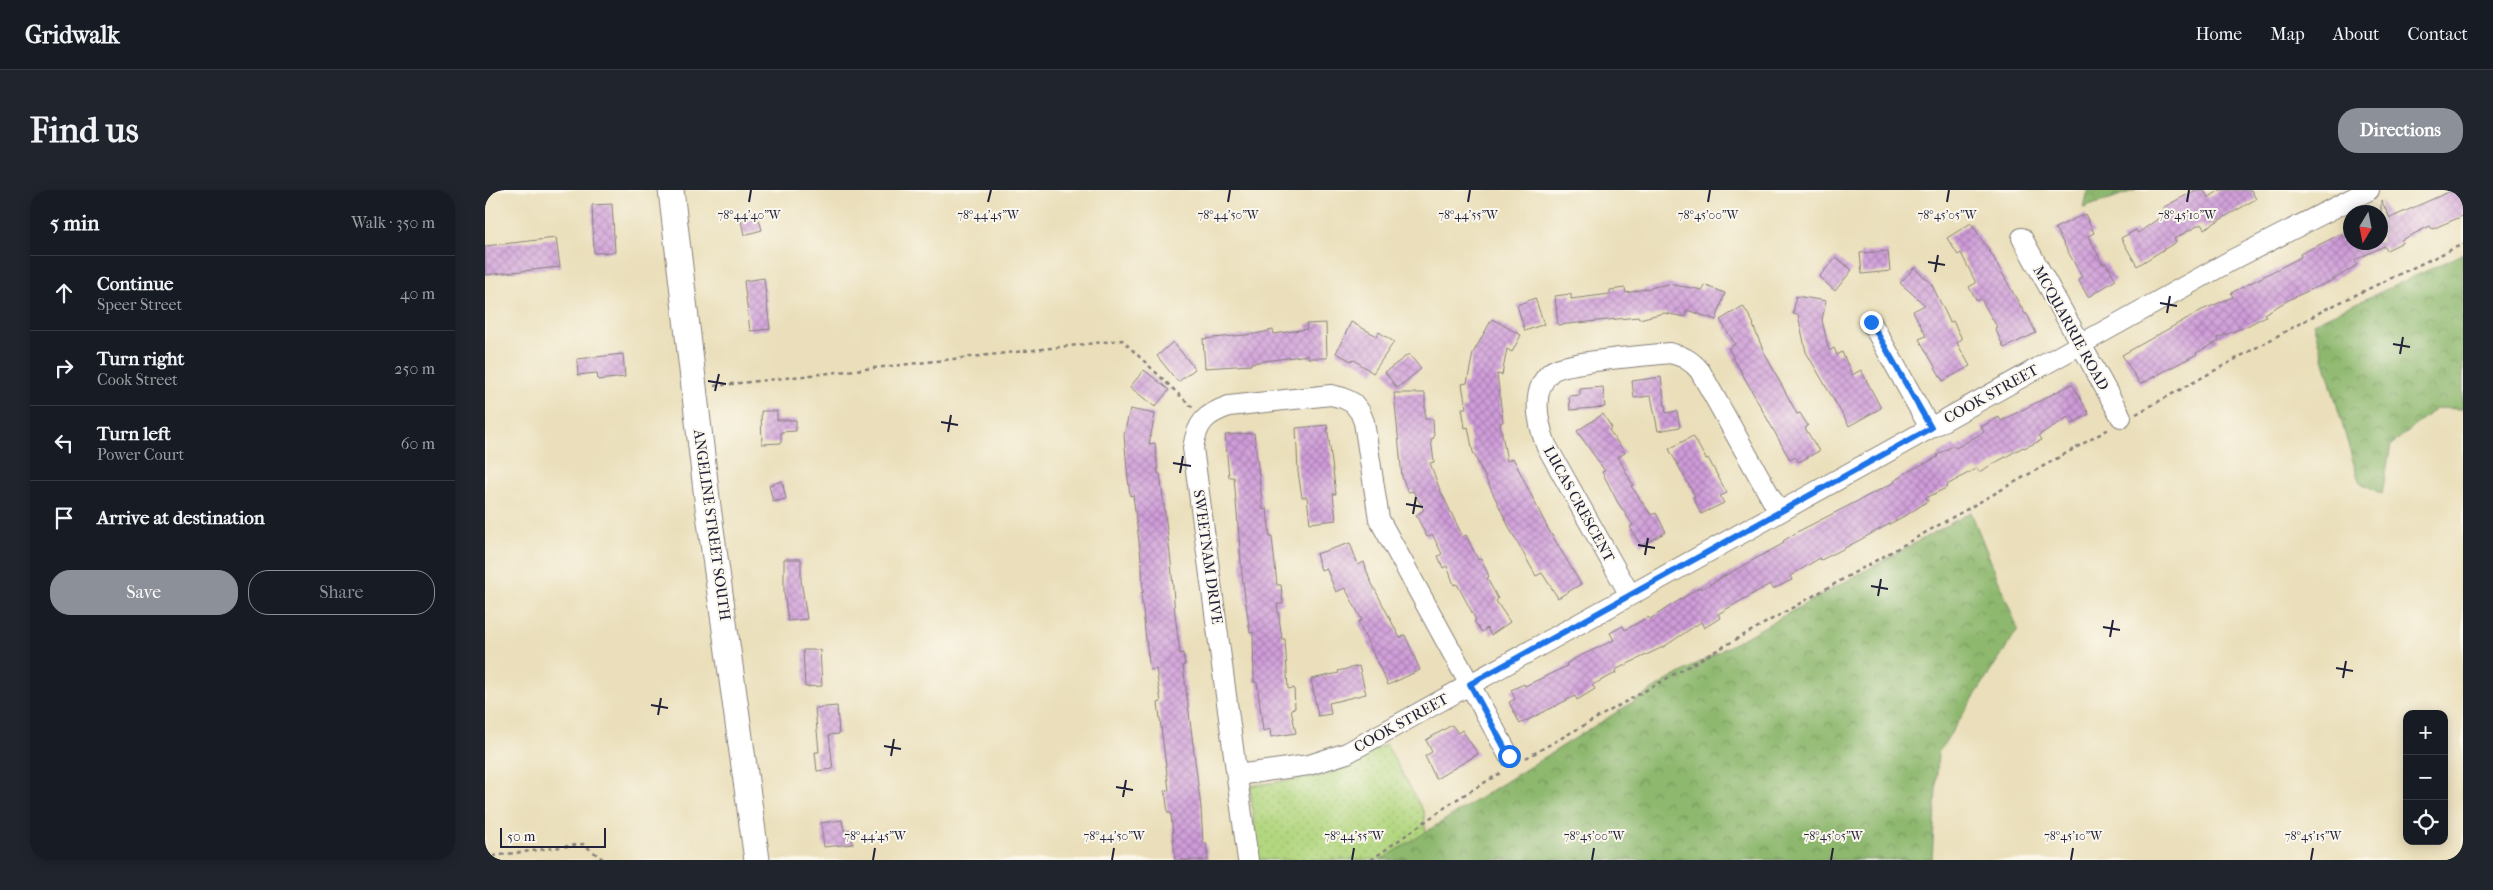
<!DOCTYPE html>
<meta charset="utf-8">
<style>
:root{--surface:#171b24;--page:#20242c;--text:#f1f3f6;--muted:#9ea1a6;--line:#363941;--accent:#8c9099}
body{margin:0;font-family:"IM FELL French Canon",serif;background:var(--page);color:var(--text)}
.controls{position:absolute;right:15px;bottom:15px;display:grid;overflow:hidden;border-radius:10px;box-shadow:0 2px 12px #0003}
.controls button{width:45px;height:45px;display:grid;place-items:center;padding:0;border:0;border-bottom:1px solid var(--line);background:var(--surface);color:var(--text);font:25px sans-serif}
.compass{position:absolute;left:1858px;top:15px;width:45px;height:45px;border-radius:50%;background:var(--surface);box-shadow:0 2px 12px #0003;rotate:190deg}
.scale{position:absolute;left:15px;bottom:12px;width:106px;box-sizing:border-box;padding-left:5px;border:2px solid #22223b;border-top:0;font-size:14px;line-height:18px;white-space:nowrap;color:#22223b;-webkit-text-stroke:4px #fbf7ec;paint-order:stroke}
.stop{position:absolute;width:15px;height:15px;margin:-11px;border:4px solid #1a73e8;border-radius:50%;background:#fff}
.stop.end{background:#1a73e8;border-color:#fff;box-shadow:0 1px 5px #0008}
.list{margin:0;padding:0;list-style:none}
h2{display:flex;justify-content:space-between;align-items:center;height:65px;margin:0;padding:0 20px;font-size:21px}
h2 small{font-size:16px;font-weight:400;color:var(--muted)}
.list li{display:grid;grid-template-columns:32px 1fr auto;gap:15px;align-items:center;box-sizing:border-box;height:75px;padding:0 20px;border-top:1px solid var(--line)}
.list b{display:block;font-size:19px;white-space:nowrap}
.list p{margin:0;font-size:16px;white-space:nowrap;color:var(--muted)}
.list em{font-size:16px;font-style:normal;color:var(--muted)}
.actions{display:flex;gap:10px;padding:15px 20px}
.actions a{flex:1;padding:11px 0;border:1px solid var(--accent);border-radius:20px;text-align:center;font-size:18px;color:var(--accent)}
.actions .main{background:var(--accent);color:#fff}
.icon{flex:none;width:28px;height:28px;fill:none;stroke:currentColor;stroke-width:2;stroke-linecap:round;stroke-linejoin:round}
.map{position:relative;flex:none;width:1978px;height:670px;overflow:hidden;border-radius:20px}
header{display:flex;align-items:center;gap:30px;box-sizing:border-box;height:70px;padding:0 25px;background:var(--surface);border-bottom:1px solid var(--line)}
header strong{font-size:24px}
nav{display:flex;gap:28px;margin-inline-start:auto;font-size:18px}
.intro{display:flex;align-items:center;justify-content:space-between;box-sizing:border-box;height:120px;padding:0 30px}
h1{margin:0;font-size:35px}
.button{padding:12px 22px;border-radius:20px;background:var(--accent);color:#fff;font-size:18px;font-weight:700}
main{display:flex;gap:30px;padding:0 30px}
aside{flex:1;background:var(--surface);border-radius:20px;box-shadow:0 2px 12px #0003}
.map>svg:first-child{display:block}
</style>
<header>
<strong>Gridwalk</strong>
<nav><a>Home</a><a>Map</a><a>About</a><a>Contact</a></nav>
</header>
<div class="intro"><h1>Find us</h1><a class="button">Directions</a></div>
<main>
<aside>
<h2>5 min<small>Walk · 350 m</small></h2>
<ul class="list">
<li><svg class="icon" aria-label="ahead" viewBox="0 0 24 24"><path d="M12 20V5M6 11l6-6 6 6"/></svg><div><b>Continue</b><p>Speer Street</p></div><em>40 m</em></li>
<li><svg class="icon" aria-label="right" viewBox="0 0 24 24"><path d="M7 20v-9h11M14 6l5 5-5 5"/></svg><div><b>Turn right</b><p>Cook Street</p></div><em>250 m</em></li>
<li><svg class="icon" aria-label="left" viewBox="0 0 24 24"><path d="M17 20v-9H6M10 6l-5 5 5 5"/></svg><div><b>Turn left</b><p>Power Court</p></div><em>60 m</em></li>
<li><svg class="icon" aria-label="arrive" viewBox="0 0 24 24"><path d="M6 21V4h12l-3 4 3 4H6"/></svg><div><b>Arrive at destination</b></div></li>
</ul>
<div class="actions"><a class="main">Save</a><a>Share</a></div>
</aside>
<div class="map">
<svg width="1978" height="670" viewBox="0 0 1978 670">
<defs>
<pattern id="forest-crowns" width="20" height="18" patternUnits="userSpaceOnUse" patternTransform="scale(1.25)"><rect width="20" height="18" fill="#8eb86e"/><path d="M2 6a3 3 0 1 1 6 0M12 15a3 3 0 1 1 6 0" fill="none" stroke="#74955c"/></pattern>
<pattern id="park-dots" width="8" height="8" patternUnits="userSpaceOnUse" patternTransform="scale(1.25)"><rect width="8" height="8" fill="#b3d780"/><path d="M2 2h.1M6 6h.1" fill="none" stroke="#9ab870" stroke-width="1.8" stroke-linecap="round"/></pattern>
<pattern id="building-cross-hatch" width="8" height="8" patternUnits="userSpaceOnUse" patternTransform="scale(1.25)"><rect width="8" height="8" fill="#cf9cd9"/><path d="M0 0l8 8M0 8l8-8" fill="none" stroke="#a87fb1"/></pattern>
</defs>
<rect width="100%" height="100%" fill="#fbf7ec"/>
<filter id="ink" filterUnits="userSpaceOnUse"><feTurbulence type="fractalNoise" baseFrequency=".02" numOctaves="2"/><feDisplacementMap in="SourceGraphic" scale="10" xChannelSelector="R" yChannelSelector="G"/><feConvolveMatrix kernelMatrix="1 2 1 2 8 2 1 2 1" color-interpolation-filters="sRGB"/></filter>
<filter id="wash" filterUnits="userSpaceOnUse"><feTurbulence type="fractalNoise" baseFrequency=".0096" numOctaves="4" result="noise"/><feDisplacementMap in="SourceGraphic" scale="20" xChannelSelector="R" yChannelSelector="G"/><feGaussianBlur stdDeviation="1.12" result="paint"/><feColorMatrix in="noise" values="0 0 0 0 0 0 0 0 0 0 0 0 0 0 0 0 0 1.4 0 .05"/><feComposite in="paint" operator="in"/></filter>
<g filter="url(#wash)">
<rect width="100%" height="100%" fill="#eadfba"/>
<path fill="url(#forest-crowns)" stroke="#586d54" d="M1602,0H1651L1598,18Z
M1978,64V219L1951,218L1906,255L1897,304L1874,292L1828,133Z
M1486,322L1533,439L1453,563L1447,670H896L1183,490Z"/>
<path fill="url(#park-dots)" stroke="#6a7c5e" d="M901,554L939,623L941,642L896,670H773L765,596L842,585Z"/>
<g id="blocks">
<path fill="url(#building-cross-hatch)" d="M1711,0H1719L1723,8L1735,0H1766L1771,9L1719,39L1716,34L1689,49L1691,52L1652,76L1636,48L1651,40L1653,43L1680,24L1677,18Z
M1968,0H1978V26L1947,39L1945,36L1916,50L1918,52L1902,60L1899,56L1870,70L1872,75L1848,90L1807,108L1779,124L1781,126L1762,136L1732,148L1734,151L1711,163L1712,164L1655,194L1637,165L1717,120L1748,107L1746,103L1816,67L1815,64L1856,44L1858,48L1866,44V52H1896V10L1905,28Z
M127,14L130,62L109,63L107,15Z
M272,22L277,40L259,45L255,26Z
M1600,24L1609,43L1603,46L1618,74L1621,73L1631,90L1603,107L1593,89L1597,87L1570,38Z
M1486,33L1507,65L1540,124H1542L1551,143L1519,158L1510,138L1512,137L1496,109L1492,111L1484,97L1491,93L1476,63L1473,65L1462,48Z
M71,48L75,77L0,85V56Z
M1403,61L1405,81L1377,84L1375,63Z
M1351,67L1367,80L1350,101L1334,87Z
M1429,78L1446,93L1465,132L1468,131L1477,149L1472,153L1485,176L1458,191L1434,149L1441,146L1428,121L1440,115L1415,93Z
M279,88L285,139L265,141L259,91Z
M1183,94L1218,100L1219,95L1240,103L1231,130L1202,120L1201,127L1179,123L1154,129L1153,127L1073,135L1070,106L1086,104V109L1125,104V100L1140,98L1141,103Z
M1311,106L1341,111L1337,130L1344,161L1349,158L1352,165L1357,162L1367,185L1376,180L1396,218L1364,236L1321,162L1313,125L1308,124Z
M1050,108L1059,134L1040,141L1032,115Z
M1258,116L1269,134L1268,135L1278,160L1312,224L1315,223L1323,236L1320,238L1334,261L1314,272L1310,267L1305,270L1243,158L1250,154L1235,130Z
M1007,129L1036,145L1027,162L1022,159L1017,185L1012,184L1018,232L1015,233L1022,271L1028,268L1062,337L1096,394L1073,408L1057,383L1051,386L1026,341L988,262L983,237L980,238L977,218H981L977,194L982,193L988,163Z
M866,132L892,146L894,142L909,152L888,183L868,169L866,171L851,163Z
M841,133L842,168H823V165L766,173V175L720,178L718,149L770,144L788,140L789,144L822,139L821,134Z
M688,152L710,179L693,192L672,166Z
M138,164L140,187L113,190L112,183L93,185L92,169Z
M924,164L936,179L912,198L900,182Z
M659,180L684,200L670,217L645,197Z
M1176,187L1181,223L1192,221L1195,237L1173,241L1166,206L1149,208L1147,191Z
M1587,194L1604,224L1587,234L1583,227L1554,245L1557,250L1539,258L1538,257L1494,282L1492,278L1462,295L1463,297L1441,308L1443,311L1423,324L1358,359L1336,370L1335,368L1305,386L1307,390L1288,399L1285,394L1233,424L1235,428L1219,438L1216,432L1180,456L1130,480L1131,483L1107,495L1110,499L1092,510L1090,506L1035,534L1024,512L1030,509L1026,500L1039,494L1040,496L1082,476L1081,474L1091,468L1129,450L1125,443L1138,436L1140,440L1163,427L1165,429L1215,397L1216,399L1299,353L1298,351L1312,342L1410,292L1409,291L1424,281L1453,267L1452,265L1469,255L1471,258L1499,242L1496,237L1514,227L1516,231Z
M1118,197L1120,217L1085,220L1084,206L1095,205V199Z
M909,203H940V229H948L949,248L946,249L949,272L945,273L955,300L978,347L981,345L993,370L996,368L1004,387L1002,388L1013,409L1011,411L1025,432L1006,445L1002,438L997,442L989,431L991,430L972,394L969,395L962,376L958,378L953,366L957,364L947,344L942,347L931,325L939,320L928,301L923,302L917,287Z
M645,219L670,224L664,254L670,253L673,284H675L686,372L690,424L695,464L698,463L700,475H698L716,618L718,653H721L723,670H690L686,623H683L680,601L684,600L673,513L676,512L671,479L665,480L661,450L656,403H658L657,375L648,305L645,306L642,279L639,245Z
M276,221H292V230H311V241L296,242V253L277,254Z
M1118,224L1127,238L1124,240L1140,263L1133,267L1148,295L1146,296L1166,325L1171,323L1181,342L1156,356L1145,337L1148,335L1133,313L1117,282L1120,281L1092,241Z
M842,235L851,304H848L851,330L825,333L822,307H817L813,282L811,238Z
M769,243L778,320L782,319L785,347H787L792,395H796L798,414H792L797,449H800L803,499L809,498L810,518L806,519L811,543L786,547L785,539L778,541L772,492H769L768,442L765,443L757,385L749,287H744L740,245Z
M1208,246L1221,269L1223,268L1242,303L1235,306L1239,313L1216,324L1208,307L1210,306L1184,259Z
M297,291L301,309L288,312L284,295Z
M865,353L873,375L879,372L884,388L915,448L920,445L935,480L903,495L873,432L877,430L860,398L851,402L841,378L836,380L831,364Z
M299,369H316V390L322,429L303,431L299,402Z
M318,460H335L337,496L320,497Z
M874,476L881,504L844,513L846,524L833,526L826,489L854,483L853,481Z
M352,516L354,544L344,545L348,579L332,581L330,562H334L330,518Z
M967,535L973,543L977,540L993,564L951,589L940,566L947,562L941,550Z
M357,630L359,641L366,640L368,654L339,657L336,633Z"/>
</g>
</g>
<g filter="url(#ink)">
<use href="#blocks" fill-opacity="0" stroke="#86807a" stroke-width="1"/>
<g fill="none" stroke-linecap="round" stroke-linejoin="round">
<defs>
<path id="minor" d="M1537,48L1636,227
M1386,132L1445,238
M1145,405L1061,255C1053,233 1045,200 1066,182C1079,171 1163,166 1184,163C1198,166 1206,170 1215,181L1294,322
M752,585L824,575L862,563L1747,70L1884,0
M763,670L708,258C712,233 720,224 744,216L846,205L858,208L868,213L875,222L879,232L894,329L1024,566"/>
<path id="major" d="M186,0L223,317L272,670"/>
</defs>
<use href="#minor" stroke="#86807a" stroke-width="22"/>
<use href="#major" stroke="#86807a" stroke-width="27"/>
<path stroke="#86807a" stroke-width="2.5" stroke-dasharray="4 4" stroke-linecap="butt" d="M229,196L637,150L708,218
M1651,224L1841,119L1978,54
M1041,568L1624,239
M0,667L98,654L119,670
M886,670L969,611L1017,582"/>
<use href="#minor" stroke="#fff" stroke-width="20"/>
<use href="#major" stroke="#fff" stroke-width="25"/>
</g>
</g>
<g fill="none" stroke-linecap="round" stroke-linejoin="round" filter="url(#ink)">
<path stroke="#1a73e8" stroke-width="6" d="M1024,566L985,494L1446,238L1386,132"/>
</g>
<path fill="none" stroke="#22223b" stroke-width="2" d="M264,12L266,0M503,12L506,0M743,12L745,0M983,12L985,0M1223,12L1225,0M1462,12L1464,0M1702,12L1704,0M1443,72L1460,75M1450,82L1453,65M1675,113L1692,116M1682,123L1685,106M1908,154L1925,157M1915,164L1918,147M223,191L241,194M230,201L234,184M456,232L473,235M463,242L466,225M688,273L706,276M695,283L698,266M921,314L938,317M928,324L931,307M1153,355L1170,358M1160,365L1163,348M1386,396L1403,399M1393,406L1396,389M1618,437L1635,440M1625,447L1628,430M1851,478L1868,481M1858,488L1861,471M166,515L183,518M173,525L176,508M399,556L416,559M406,566L409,549M631,597L648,600M638,607L641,590M388,670L390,658M627,670L629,658M867,670L869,658M1107,670L1109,658M1346,670L1348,658M1586,670L1588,658M1826,670L1828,658"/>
<g text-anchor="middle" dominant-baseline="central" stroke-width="4" stroke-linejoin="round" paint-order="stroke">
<g font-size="15" fill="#22223b" stroke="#fbf7ec">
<text transform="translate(1586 138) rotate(61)">MCQUARRIE ROAD</text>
<text transform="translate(1506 204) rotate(-29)">COOK STREET</text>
<text transform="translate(1094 314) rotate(61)">LUCAS CRESCENT</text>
<text transform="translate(227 335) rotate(82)">ANGELINE STREET SOUTH</text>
<text transform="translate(723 367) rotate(82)">SWEETNAM DRIVE</text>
<text transform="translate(916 533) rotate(-29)">COOK STREET</text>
</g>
</g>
<g font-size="12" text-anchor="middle" fill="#22223b" stroke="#fbf7ec" stroke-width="4" stroke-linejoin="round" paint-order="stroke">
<text x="264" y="29">78°44'40"W</text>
<text x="503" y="29">78°44'45"W</text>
<text x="743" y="29">78°44'50"W</text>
<text x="983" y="29">78°44'55"W</text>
<text x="1223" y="29">78°45'00"W</text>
<text x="1462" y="29">78°45'05"W</text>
<text x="1702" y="29">78°45'10"W</text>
<text x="390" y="650">78°44'45"W</text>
<text x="629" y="650">78°44'50"W</text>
<text x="869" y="650">78°44'55"W</text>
<text x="1109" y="650">78°45'00"W</text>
<text x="1348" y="650">78°45'05"W</text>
<text x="1588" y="650">78°45'10"W</text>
<text x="1828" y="650">78°45'15"W</text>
</g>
</svg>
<div class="controls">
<button>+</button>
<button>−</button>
<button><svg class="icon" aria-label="locate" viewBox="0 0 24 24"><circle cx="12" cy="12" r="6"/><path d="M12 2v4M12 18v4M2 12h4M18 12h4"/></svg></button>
</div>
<svg class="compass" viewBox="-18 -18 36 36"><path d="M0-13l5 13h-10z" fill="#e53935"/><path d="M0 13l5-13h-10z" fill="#9ea1a6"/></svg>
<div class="scale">50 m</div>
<div class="stop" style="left:1024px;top:566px"></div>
<div class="stop end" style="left:1386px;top:132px"></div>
</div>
</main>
